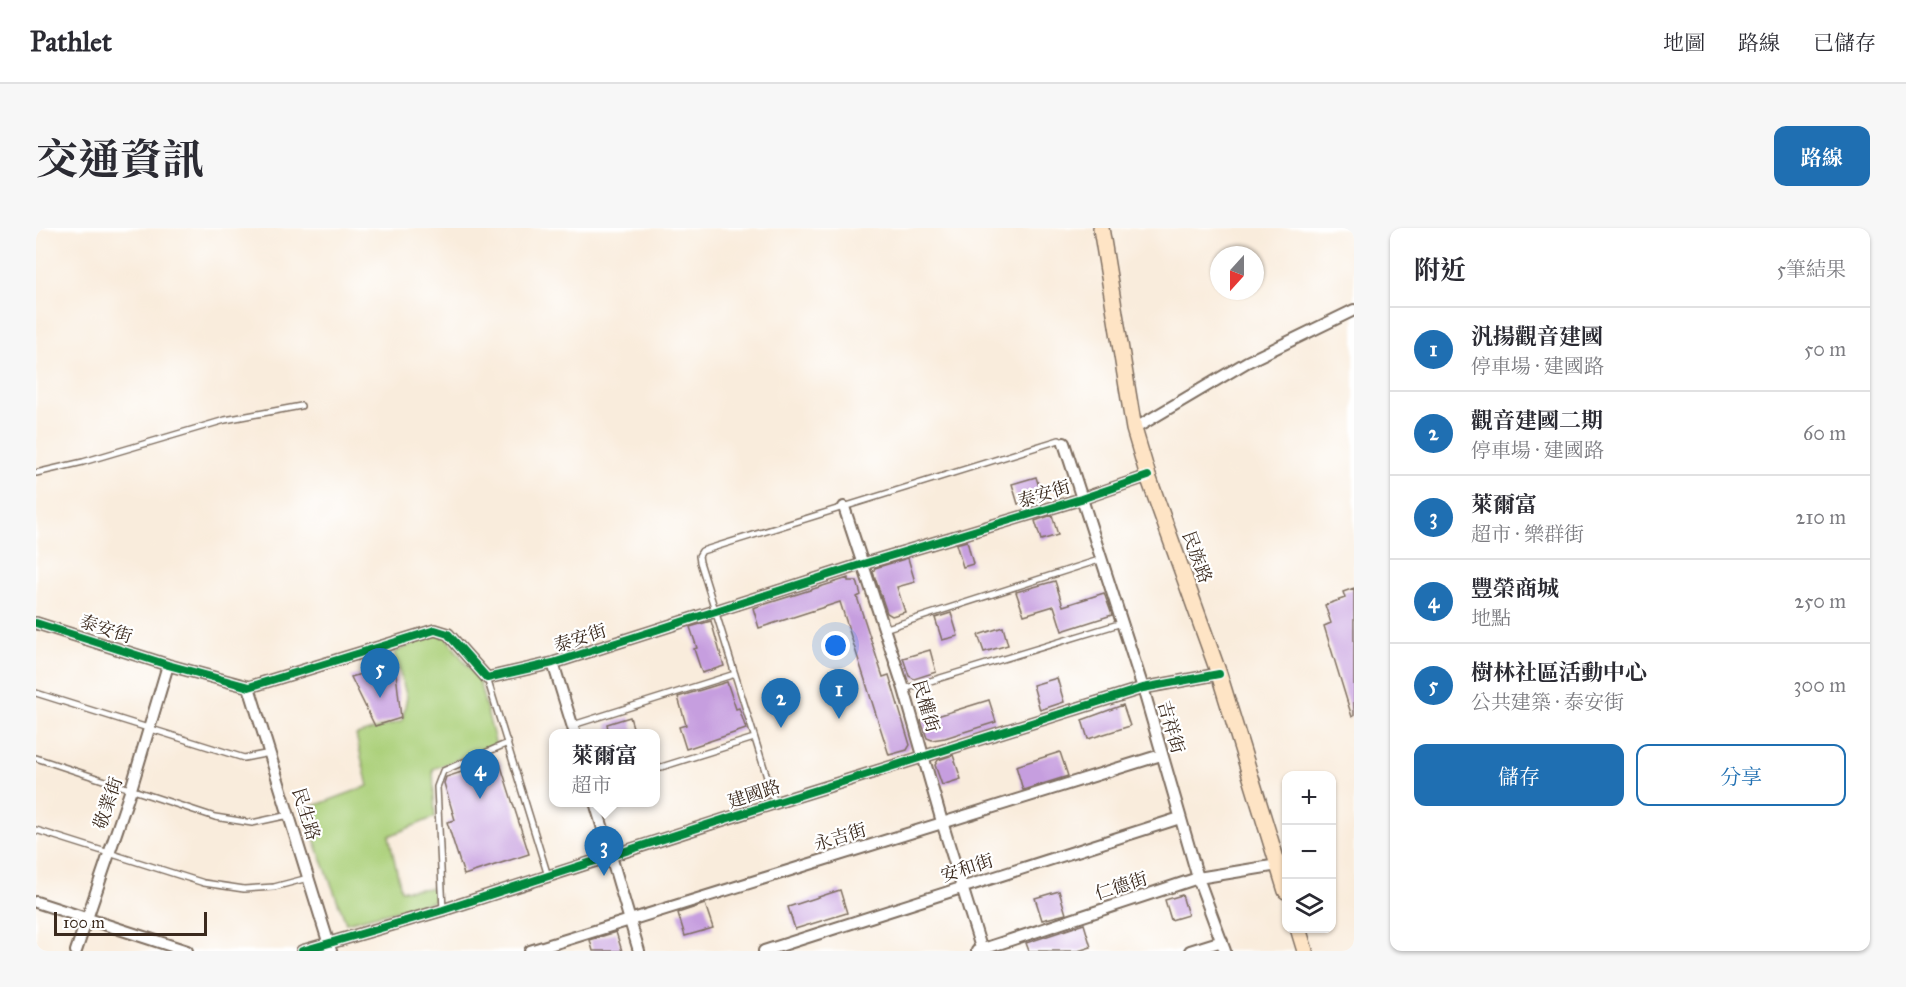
<!DOCTYPE html>
<html lang="zh-TW">
<meta charset="utf-8">
<style>
:root{--surface:#fff;--page:#f7f7f7;--text:#2b2b33;--muted:#7c7c81;--line:#e1e1e2;--accent:#1f6fb2}
body{margin:0;font-family:"IM FELL Great Primer","Noto Serif TC",serif;background:var(--page);color:var(--text)}
.controls{position:absolute;right:18px;bottom:18px;display:grid;overflow:hidden;border-radius:12px;box-shadow:0 2px 4px #0004}
.controls button{width:54px;height:54px;display:grid;place-items:center;padding:0;border:0;border-bottom:2px solid var(--line);background:var(--surface);color:var(--text);font:30px sans-serif}
.compass{position:absolute;left:1174px;top:18px;width:54px;height:54px;border-radius:50%;background:var(--surface);box-shadow:0 2px 4px #0004;rotate:201deg}
.scale{position:absolute;left:18px;bottom:15px;width:153px;box-sizing:border-box;padding-left:6px;border:3px solid #3b2a1e;border-top:0;font-size:16px;line-height:21px;white-space:nowrap;color:#3b2a1e;-webkit-text-stroke:4px #fff;paint-order:stroke}
.you{position:absolute;left:800px;top:418px;width:21px;height:21px;margin:-15px;border:4px solid #fff;border-radius:50%;background:#1a73e8;box-shadow:0 0 0 9px #1a73e833}
.badge{display:grid;place-items:center;width:39px;height:39px;border-radius:50%;background:var(--accent);color:#fff;font-size:20px;font-weight:700}
.pin{position:absolute;translate:-50% -50px;filter:drop-shadow(0 2px 3px #0008)}
.pin::after{content:'';position:absolute;top:32px;width:21px;height:18px;background:inherit;clip-path:polygon(0 0,100% 0,50% 100%)}
.popup{position:absolute;left:513px;top:501px;width:111px;height:78px;box-sizing:border-box;display:grid;place-content:center;border-radius:12px;background:var(--surface);filter:drop-shadow(0 2px 4px #0005);font-size:20px;white-space:nowrap;color:var(--muted)}
.popup b{font-size:22px;color:var(--text)}
.popup::after{content:'';position:absolute;left:50%;top:100%;margin-left:-12px;border:12px solid transparent;border-top-color:var(--surface)}
.list{margin:0;padding:0;list-style:none}
h2{display:flex;justify-content:space-between;align-items:center;height:78px;margin:0;padding:0 24px;font-size:26px}
h2 small{font-size:20px;font-weight:400;color:var(--muted)}
.list li{display:grid;grid-template-columns:39px 1fr auto;gap:18px;align-items:center;box-sizing:border-box;height:84px;padding:0 24px;border-top:2px solid var(--line)}
.list b{display:block;font-size:22px;white-space:nowrap}
.list p{margin:0;font-size:20px;white-space:nowrap;color:var(--muted)}
.list em{font-size:20px;font-style:normal;color:var(--muted)}
.actions{display:flex;gap:12px;padding:18px 24px}
.actions a{flex:1;padding:14px 0;border:2px solid var(--accent);border-radius:12px;text-align:center;font-size:21px;color:var(--accent)}
.actions .main{background:var(--accent);color:#fff}
.icon{flex:none;width:33px;height:33px;fill:none;stroke:currentColor;stroke-width:2;stroke-linecap:round;stroke-linejoin:round}
.map{position:relative;flex:none;width:1318px;height:723px;overflow:hidden;border-radius:12px}
header{display:flex;align-items:center;gap:36px;box-sizing:border-box;height:84px;padding:0 30px;background:var(--surface);border-bottom:2px solid var(--line)}
header strong{font-size:28px}
nav{display:flex;gap:33px;margin-inline-start:auto;font-size:21px}
.intro{display:flex;align-items:center;justify-content:space-between;box-sizing:border-box;height:144px;padding:0 36px}
h1{margin:0;font-size:42px}
.button{padding:15px 27px;border-radius:12px;background:var(--accent);color:#fff;font-size:21px;font-weight:700}
main{display:flex;gap:36px;padding:0 36px}
aside{flex:1;background:var(--surface);border-radius:12px;box-shadow:0 2px 4px #0004}
.map>svg:first-child{display:block}
</style>
<header>
<strong>Pathlet</strong>
<nav><a>地圖</a><a>路線</a><a>已儲存</a></nav>
</header>
<div class="intro"><h1>交通資訊</h1><a class="button">路線</a></div>
<main>
<div class="map">
<svg width="1318" height="723" viewBox="0 0 1318 723">
<rect width="100%" height="100%" fill="#fff"/>
<filter id="ink" filterUnits="userSpaceOnUse"><feTurbulence type="fractalNoise" baseFrequency=".0167" numOctaves="2"/><feDisplacementMap in="SourceGraphic" scale="12" xChannelSelector="R" yChannelSelector="G"/><feConvolveMatrix kernelMatrix="1 2 1 2 8 2 1 2 1" color-interpolation-filters="sRGB"/></filter>
<filter id="wash" filterUnits="userSpaceOnUse"><feTurbulence type="fractalNoise" baseFrequency=".008" numOctaves="4" result="noise"/><feDisplacementMap in="SourceGraphic" scale="24" xChannelSelector="R" yChannelSelector="G"/><feGaussianBlur stdDeviation="1.35" result="paint"/><feColorMatrix in="noise" values="0 0 0 0 0 0 0 0 0 0 0 0 0 0 0 0 0 1.4 0 .05"/><feComposite in="paint" operator="in"/></filter>
<g filter="url(#wash)">
<rect width="100%" height="100%" fill="#f9ecdc"/>
<path fill="#acd07a" stroke="#747d4c" stroke-width="1.5" d="M397,405L410,409L443,453L460,517L397,541L399,589L353,608L365,662L399,660L398,673L310,695L267,582L332,558L320,507L366,493L371,469L358,425Z"/>
<g id="blocks">
<path fill="#c69edf" d="M1000,249L1006,269L982,276L976,256Z
M1016,287L1022,307L1005,312L999,293Z
M931,313L937,336L927,339L920,316Z
M872,330L879,354L861,359L869,384L856,388L851,385L837,344L839,340Z
M812,350V353H821L825,367L821,369L847,449L853,447L874,517L871,522L853,527L804,374L723,400L717,380Z
M1019,353L1027,378L1068,365L1076,387L1026,403L1018,378L988,387L980,364Z
M1318,360V488L1316,489L1288,398L1295,395L1289,377L1309,370L1307,364Z
M915,385L922,408L906,412L899,390Z
M675,393L688,438L666,445L658,421L661,420L654,399Z
M967,399L972,417L948,424L942,407Z
M894,422L900,444L878,451L873,448L867,430Z
M359,436L365,490L339,498L315,449Z
M1021,450L1028,474L1004,482L997,457Z
M691,454L700,481L703,480L710,501L650,521L643,499L650,497L642,469Z
M953,472L960,494L909,510L896,512L891,510L885,493Z
M1087,477L1094,498L1052,511L1046,492Z
M594,489L599,506H573L571,496Z
M1024,524L1032,548L987,562L980,538Z
M917,527L925,551L906,557L899,537L902,532Z
M463,532L493,626L428,647L411,594L419,592L408,555L410,549Z
M804,662L811,685L759,701L752,679Z
M1023,663L1030,686L1006,692L999,670Z
M1146,667L1152,687L1135,692L1129,672Z
M669,676L677,700L649,708L642,685Z
M1048,696L1055,719L1042,723H993L990,715Z
M580,704L586,723H557L554,712Z"/>
</g>
</g>
<g filter="url(#ink)">
<use href="#blocks" fill-opacity="0" stroke="#7e6e60" stroke-width="1.5"/>
<g fill="none" stroke-linecap="round" stroke-linejoin="round">
<defs>
<path id="lane" d="M0,245L47,234L189,192L265,178
M848,401L1066,331
M451,450L512,648
M868,461L1086,395
M0,465L208,530L234,525
M537,497L699,446
M0,530L179,589L216,595L253,587
M619,541L718,510
M739,575L664,334L663,328L666,323L1023,212L1028,215
M0,602L168,655L208,661L238,659L272,650
M407,682L401,559L407,543L472,515"/>
<path id="street" d="M1098,201L1211,134L1318,82
M1028,215L1107,460L1162,650L1189,723
M808,279L868,461L906,594L946,723
M0,395L132,437L213,459L399,402L412,406L451,450L517,435L827,336L1045,271L1112,248
M517,435L539,506
M213,459L295,723
M559,574L603,723
M0,674L151,723
M40,723L95,561L132,437
M266,723L407,682L739,575L1107,460L1183,446
M494,723L1125,527
M728,723L1144,590
M941,723L1162,650L1242,637
M1154,723L1186,713"/>
<path id="secondary" d="M1065,0L1098,201L1112,248L1183,446L1250,663
M1262,700L1269,723"/>
</defs>
<use href="#lane" stroke="#7e6e60" stroke-width="8"/>
<use href="#street" stroke="#7e6e60" stroke-width="14"/>
<use href="#secondary" stroke="#7e6e60" stroke-width="18"/>
<use href="#lane" stroke="#fff" stroke-width="5"/>
<use href="#street" stroke="#fff" stroke-width="10"/>
<use href="#secondary" stroke="#fee4c5" stroke-width="15"/>
<defs>
<path id="cycleway" d="M0,395L132,437L213,459L399,402L412,406L451,450L517,435L827,336L1045,271L1112,248
M266,723L407,682L739,575L1107,460L1183,446"/>
</defs>
<use href="#cycleway" stroke="#fff" stroke-width="11"/>
<use href="#cycleway" stroke="#00873e" stroke-width="8"/>
</g>
</g>
<g text-anchor="middle" dominant-baseline="central" stroke-width="4.5" stroke-linejoin="round" paint-order="stroke">
<g font-size="18" fill="#3b2a1e" stroke="#fff">
<text transform="translate(1008 266) rotate(-17)">泰安街</text>
<text transform="translate(1161 329) rotate(70)">民族路</text>
<text transform="translate(70 401) rotate(18)">泰安街</text>
<text transform="translate(544 410) rotate(-18)">泰安街</text>
<text transform="translate(890 478) rotate(74)">民權街</text>
<text transform="translate(1135 499) rotate(74)">吉祥街</text>
<text transform="translate(718 566) rotate(-18)">建國路</text>
<text transform="translate(72 575) rotate(-71)">敬業街</text>
<text transform="translate(270 586) rotate(73)">民生路</text>
<text transform="translate(804 609) rotate(-17)">永吉街</text>
<text transform="translate(931 640) rotate(-18)">安和街</text>
<text transform="translate(1085 658) rotate(-18)">仁德街</text>
</g>
</g>
</svg>
<div class="controls">
<button>+</button>
<button>−</button>
<button><svg class="icon" aria-label="layers" viewBox="0 0 24 24"><path d="M12 4l9 5-9 5-9-5zM3 14l9 5 9-5"/></svg></button>
</div>
<svg class="compass" viewBox="-18 -18 36 36"><path d="M0-13l5 13h-10z" fill="#e53935"/><path d="M0 13l5-13h-10z" fill="#7c7c81"/></svg>
<div class="scale">100 m</div>
<div class="you"></div>
<div class="pin badge" style="left:803px;top:491px">1</div>
<div class="pin badge" style="left:745px;top:500px">2</div>
<div class="pin badge" style="left:568px;top:648px">3</div>
<div class="popup"><b>萊爾富</b>超市</div>
<div class="pin badge" style="left:444px;top:571px">4</div>
<div class="pin badge" style="left:344px;top:470px">5</div>
</div>
<aside>
<h2>附近<small>5筆結果</small></h2>
<ul class="list">
<li><span class="badge">1</span><div><b>汎揚觀音建國</b><p>停車場 · 建國路</p></div><em>50 m</em></li>
<li><span class="badge">2</span><div><b>觀音建國二期</b><p>停車場 · 建國路</p></div><em>60 m</em></li>
<li><span class="badge">3</span><div><b>萊爾富</b><p>超市 · 樂群街</p></div><em>210 m</em></li>
<li><span class="badge">4</span><div><b>豐榮商城</b><p>地點</p></div><em>250 m</em></li>
<li><span class="badge">5</span><div><b>樹林社區活動中心</b><p>公共建築 · 泰安街</p></div><em>300 m</em></li>
</ul>
<div class="actions"><a class="main">儲存</a><a>分享</a></div>
</aside>
</main>
